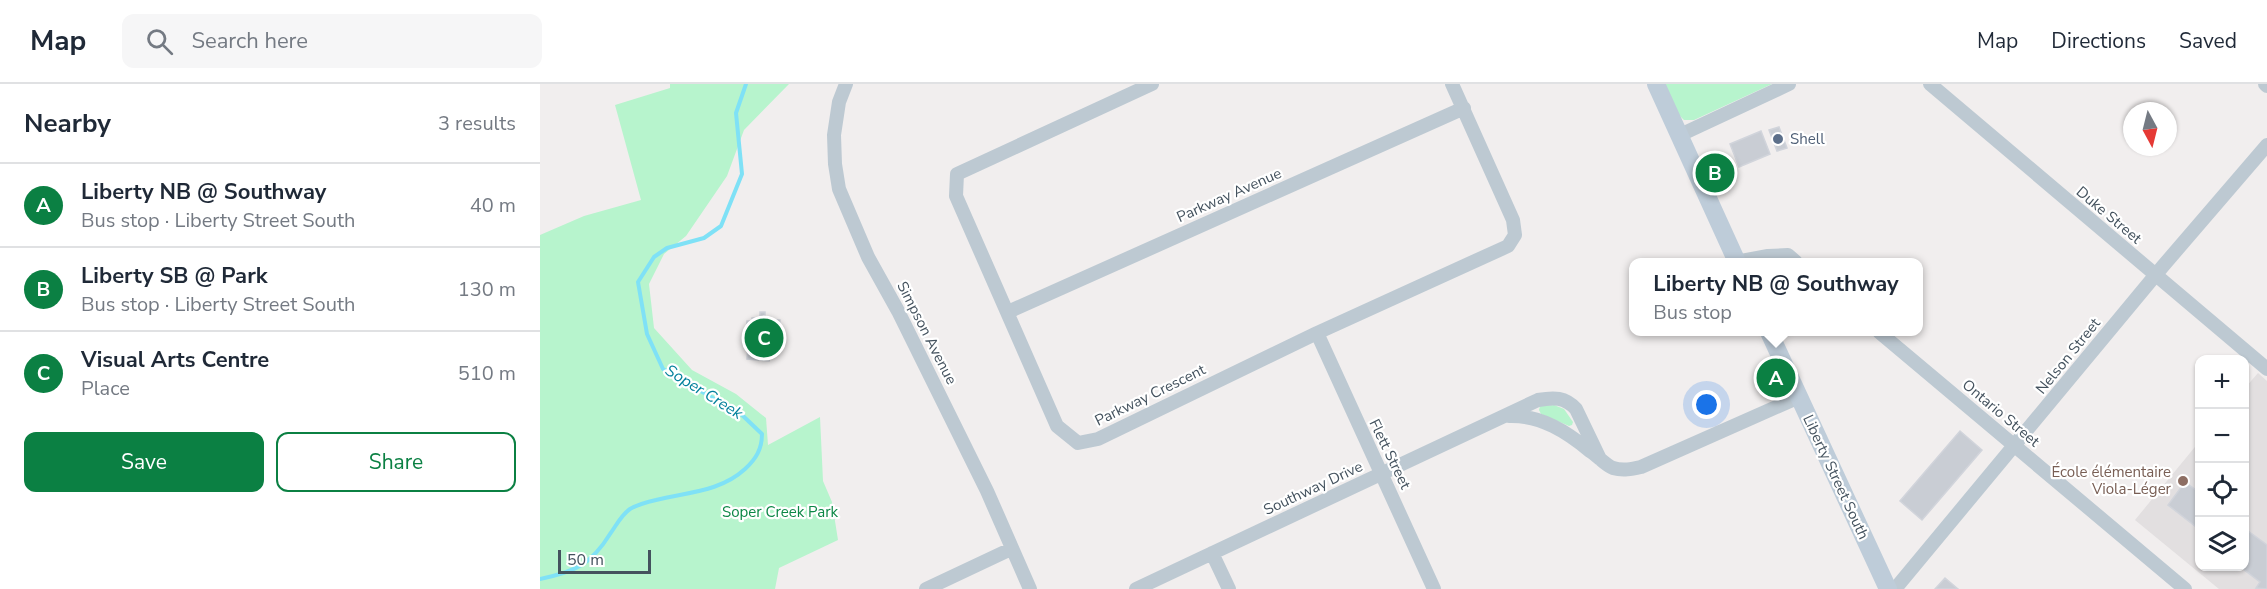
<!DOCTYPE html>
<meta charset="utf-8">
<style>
:root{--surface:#fff;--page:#f6f6f7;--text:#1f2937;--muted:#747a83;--line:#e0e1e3;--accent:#0b8043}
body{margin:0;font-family:"Nunito Sans",sans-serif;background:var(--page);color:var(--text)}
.controls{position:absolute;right:18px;bottom:18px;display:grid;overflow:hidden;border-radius:12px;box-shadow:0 2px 4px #0004}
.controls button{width:54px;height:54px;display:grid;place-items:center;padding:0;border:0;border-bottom:2px solid var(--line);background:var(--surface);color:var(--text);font:30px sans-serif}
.compass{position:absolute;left:1583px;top:18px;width:54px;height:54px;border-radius:50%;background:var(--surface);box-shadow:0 2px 4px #0004;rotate:173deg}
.scale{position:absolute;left:18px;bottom:15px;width:93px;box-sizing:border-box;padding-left:6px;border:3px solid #44525e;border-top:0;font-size:16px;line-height:21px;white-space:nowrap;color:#44525e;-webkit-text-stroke:4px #fff;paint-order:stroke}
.you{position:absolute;left:1167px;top:321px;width:21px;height:21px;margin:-15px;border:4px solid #fff;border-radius:50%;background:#1a73e8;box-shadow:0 0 0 9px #1a73e833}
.badge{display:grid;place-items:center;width:39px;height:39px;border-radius:50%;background:var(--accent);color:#fff;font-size:20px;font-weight:700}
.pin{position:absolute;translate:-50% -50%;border:3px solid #fff;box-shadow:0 2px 6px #0006}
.popup{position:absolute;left:1089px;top:174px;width:294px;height:78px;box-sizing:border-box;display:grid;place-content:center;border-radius:12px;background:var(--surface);filter:drop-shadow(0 2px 4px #0005);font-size:20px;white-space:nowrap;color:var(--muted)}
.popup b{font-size:22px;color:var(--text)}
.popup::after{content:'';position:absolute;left:50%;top:100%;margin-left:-12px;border:12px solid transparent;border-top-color:var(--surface)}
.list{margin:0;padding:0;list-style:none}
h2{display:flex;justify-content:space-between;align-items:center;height:78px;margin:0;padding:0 24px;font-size:26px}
h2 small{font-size:20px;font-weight:400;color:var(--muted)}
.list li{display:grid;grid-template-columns:39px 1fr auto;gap:18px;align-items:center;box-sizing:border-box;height:84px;padding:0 24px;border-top:2px solid var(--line)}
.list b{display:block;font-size:22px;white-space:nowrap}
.list p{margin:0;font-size:20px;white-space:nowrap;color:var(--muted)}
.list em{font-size:20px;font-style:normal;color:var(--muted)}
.actions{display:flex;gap:12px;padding:18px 24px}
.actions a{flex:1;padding:14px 0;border:2px solid var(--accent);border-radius:12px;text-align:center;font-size:21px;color:var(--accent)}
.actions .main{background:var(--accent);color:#fff}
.icon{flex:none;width:33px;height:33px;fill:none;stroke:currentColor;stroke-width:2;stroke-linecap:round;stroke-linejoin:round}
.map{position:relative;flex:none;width:1727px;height:505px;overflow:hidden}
header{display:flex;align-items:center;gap:36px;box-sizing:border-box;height:84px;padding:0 30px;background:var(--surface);border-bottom:2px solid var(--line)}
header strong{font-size:28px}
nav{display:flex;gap:33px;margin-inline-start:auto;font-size:21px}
.search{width:420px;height:54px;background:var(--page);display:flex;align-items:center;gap:15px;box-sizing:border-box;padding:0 21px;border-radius:12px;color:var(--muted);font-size:22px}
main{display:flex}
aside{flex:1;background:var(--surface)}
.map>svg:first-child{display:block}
</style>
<header>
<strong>Map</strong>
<div class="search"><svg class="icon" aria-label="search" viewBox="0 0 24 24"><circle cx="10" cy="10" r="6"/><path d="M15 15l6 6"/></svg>Search here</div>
<nav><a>Map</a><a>Directions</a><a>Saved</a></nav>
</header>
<main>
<aside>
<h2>Nearby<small>3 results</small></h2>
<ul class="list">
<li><span class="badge">A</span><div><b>Liberty NB @ Southway</b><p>Bus stop · Liberty Street South</p></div><em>40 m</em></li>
<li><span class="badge">B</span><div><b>Liberty SB @ Park</b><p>Bus stop · Liberty Street South</p></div><em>130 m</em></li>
<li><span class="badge">C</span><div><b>Visual Arts Centre</b><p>Place</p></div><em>510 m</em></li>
</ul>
<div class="actions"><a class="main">Save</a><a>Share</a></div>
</aside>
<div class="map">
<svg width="1727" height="505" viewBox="0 0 1727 505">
<rect width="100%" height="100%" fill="#f1eeee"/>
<path fill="#e2dfe0" d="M1718,289L1727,297V505H1679L1595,436L1659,358L1660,482H1704L1705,304Z"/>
<path fill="#b7f4cd" d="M130,0H249L204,46L187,92L146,152L124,170L109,200L114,244L152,286L196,310L226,334L228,361L280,333L283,397L292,418L298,456L239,484L235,505H0V151L44,132L101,116L75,21L130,4Z
M1125,0H1232L1154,36H1144L1139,31Z
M1014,321L1024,325L1033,338L1032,341L1029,342L1001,330L999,326L1000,322Z"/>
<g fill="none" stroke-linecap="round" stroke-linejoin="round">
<path stroke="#7fe1f6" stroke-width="4" d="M0,495C34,488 51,481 70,450C76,442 81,431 90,425C97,421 107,418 116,416C147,408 180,408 205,385C216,375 222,365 222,350L202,331L123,285L107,250L98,198L114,173L127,164L164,154L181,142L202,90L196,29L206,0"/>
</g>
<path fill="#c9cdd4" stroke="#d1d4db" stroke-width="1.5" d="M1239,43L1247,64L1237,67L1229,46Z
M1221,47L1230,70L1199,83L1190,60Z
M220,228H225V235L240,236L239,258H236L235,267H229V277L207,275L209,247H206L207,237H212V234H220Z
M1420,347L1442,366L1382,436L1360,417Z
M1645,398L1660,409V446L1628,421Z
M1704,444L1727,461V505L1716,504L1720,498L1699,482H1704Z
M1405,494L1418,505H1395Z"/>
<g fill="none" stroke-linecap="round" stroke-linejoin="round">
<path stroke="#bdc9d2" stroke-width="14" d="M306,0L299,18L294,51L295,80L299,105L328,173L358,227L447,407L490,505
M612,0L417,90L416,112L517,342L538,359L558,355L777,249L968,162L975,151L973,136L912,0
M1390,0L1727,285
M1725,0L1727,2
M1140,51L1249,0
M1196,178L1228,172L1248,171L1256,178
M468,228L924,24
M1339,248L1645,505
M777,249L894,505
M969,332C1001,331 1027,348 1050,367C1058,372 1065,381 1073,384C1083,387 1092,385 1101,383L1259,313
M672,469L689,505
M386,505L471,465
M596,505L998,316C1014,313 1025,313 1036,325L1060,375
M1355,505L1623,182L1727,61"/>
<path stroke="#beccd9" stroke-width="18" d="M1116,0L1197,178
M1229,248L1348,505"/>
</g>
<circle fill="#5c6f8a" stroke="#fff" stroke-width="2" cx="1238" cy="55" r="6"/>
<circle fill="#8d6e63" stroke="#fff" stroke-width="2" cx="1643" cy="397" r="6"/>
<g text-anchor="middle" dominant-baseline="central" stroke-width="4.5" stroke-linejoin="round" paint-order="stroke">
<g font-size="15" fill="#4e5e75" stroke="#fff" text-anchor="start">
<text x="1250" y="55">Shell</text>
</g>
<g font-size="15" fill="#44525e" stroke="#fff">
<text transform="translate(689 111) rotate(-24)">Parkway Avenue</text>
<text transform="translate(1569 131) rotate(40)">Duke Street</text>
<text transform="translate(387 249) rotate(63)">Simpson Avenue</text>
<text transform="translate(1528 272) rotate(-51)">Nelson Street</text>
<text transform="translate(610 311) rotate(-26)">Parkway Crescent</text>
<text transform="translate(1461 329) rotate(40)">Ontario Street</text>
<text transform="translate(850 370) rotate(64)">Flett Street</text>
<text transform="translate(1296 393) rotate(65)">Liberty Street South</text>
<text transform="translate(773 404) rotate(-25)">Southway Drive</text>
</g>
<g font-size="15" fill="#785e54" stroke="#fff" text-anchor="end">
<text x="1631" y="388">École élémentaire<tspan x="1631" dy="17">Viola-Léger</tspan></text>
</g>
<g font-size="15" fill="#0c8746" stroke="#fff">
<text x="240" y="428">Soper Creek Park</text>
</g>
<g font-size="16" font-style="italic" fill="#03809c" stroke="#fff">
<text transform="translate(164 308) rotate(32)">Soper Creek</text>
</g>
</g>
</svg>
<div class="controls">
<button>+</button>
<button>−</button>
<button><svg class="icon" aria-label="locate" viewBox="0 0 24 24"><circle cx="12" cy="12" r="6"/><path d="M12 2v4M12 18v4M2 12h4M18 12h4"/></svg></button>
<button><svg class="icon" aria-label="layers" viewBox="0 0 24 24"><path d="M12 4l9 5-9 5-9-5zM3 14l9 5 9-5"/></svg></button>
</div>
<svg class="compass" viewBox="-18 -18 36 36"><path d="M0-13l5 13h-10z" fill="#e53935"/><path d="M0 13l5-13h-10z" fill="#747a83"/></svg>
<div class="scale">50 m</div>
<div class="you"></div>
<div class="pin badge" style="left:1236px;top:294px">A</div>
<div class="popup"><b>Liberty NB @ Southway</b>Bus stop</div>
<div class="pin badge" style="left:1175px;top:89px">B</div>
<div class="pin badge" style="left:224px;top:254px">C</div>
</div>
</main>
